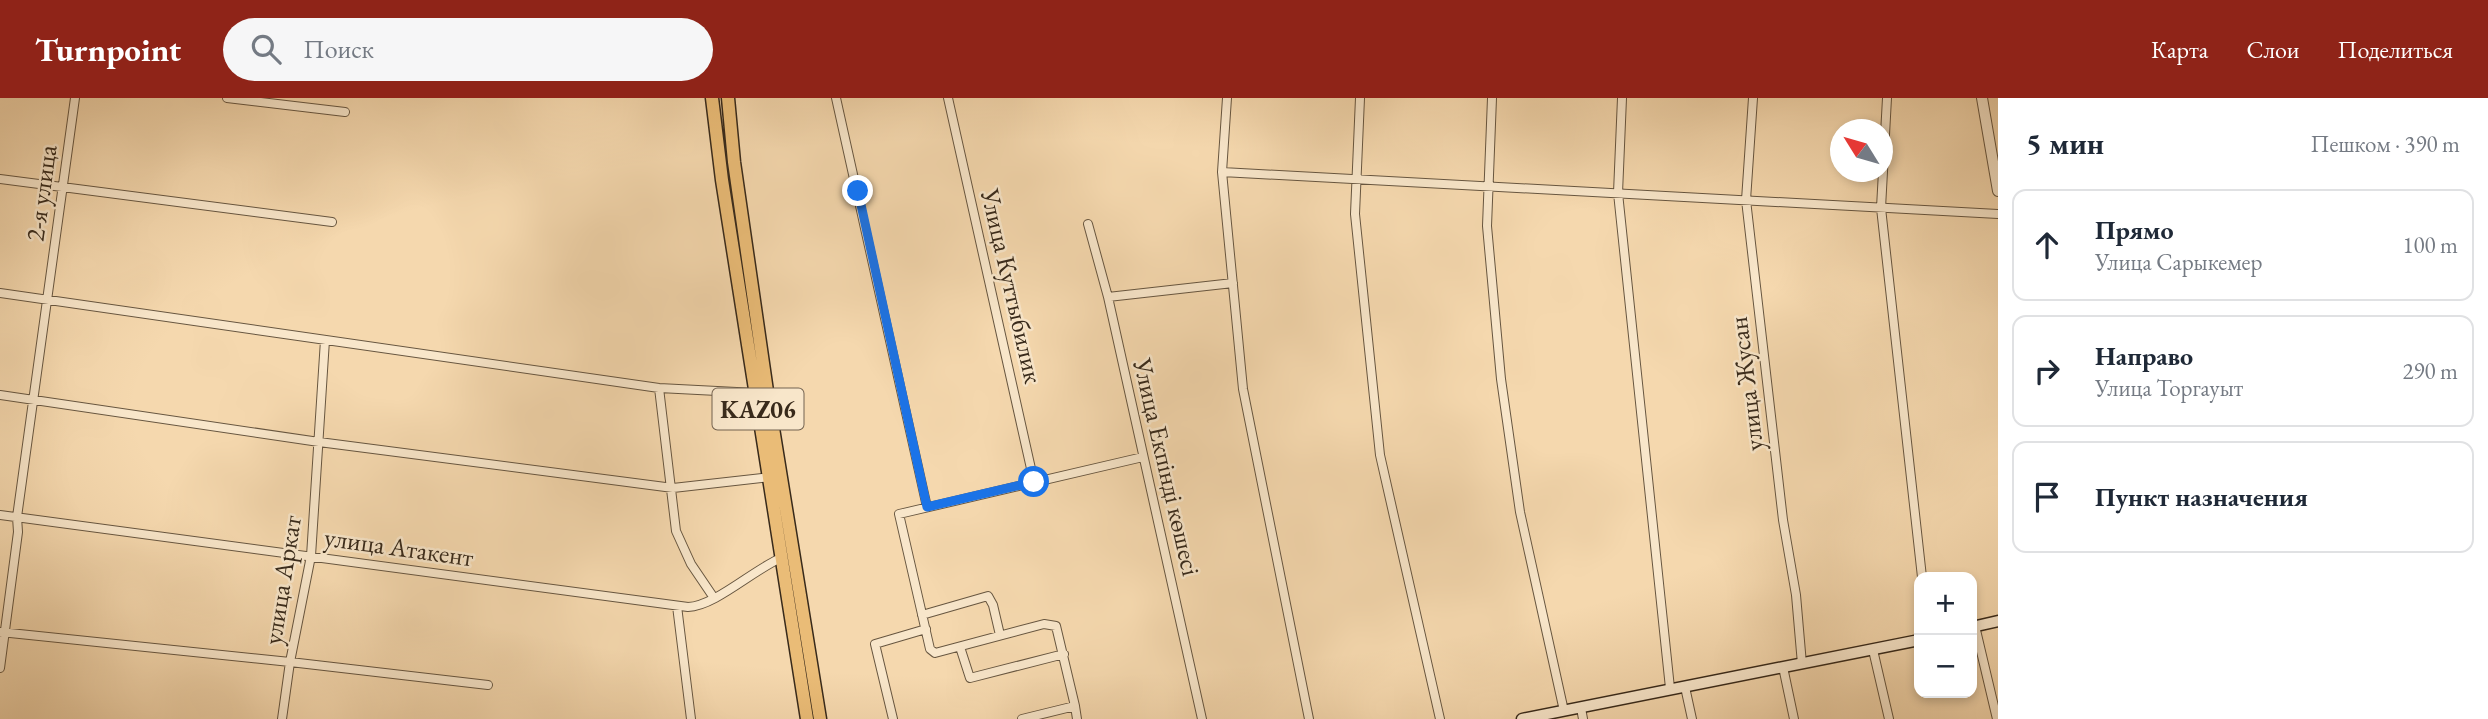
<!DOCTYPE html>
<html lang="ru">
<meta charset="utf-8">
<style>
:root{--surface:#fff;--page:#f6f6f7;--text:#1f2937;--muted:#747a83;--line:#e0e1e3;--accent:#8f2418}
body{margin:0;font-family:"EB Garamond",serif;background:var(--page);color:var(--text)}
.controls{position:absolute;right:21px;bottom:21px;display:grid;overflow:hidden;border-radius:14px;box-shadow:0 4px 10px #0003}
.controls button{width:63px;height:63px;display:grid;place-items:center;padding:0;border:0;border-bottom:2px solid var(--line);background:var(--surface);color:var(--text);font:35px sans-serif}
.compass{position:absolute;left:1830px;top:21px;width:63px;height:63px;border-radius:50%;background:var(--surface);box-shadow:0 4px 10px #0003;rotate:307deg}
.stop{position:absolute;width:21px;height:21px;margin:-16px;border:5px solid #1a73e8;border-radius:50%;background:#fff}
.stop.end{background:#1a73e8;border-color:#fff;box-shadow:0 2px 7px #0008}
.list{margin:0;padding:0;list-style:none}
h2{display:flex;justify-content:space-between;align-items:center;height:91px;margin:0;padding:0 28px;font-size:30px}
h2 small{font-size:23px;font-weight:400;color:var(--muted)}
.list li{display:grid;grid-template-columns:46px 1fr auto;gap:21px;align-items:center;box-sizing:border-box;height:112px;margin:0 14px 14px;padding:0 14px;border:2px solid var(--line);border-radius:14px}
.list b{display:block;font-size:26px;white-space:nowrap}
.list p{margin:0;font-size:23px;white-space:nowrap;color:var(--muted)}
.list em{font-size:23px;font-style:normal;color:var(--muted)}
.icon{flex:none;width:38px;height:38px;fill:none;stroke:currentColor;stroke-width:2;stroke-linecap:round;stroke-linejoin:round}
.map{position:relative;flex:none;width:1998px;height:621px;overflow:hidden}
header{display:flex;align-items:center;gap:42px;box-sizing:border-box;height:98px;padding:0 35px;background:var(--accent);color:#fff}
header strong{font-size:33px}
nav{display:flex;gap:38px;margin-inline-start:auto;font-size:24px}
.search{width:490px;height:63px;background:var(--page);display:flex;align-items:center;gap:18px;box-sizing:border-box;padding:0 24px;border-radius:38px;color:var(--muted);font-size:26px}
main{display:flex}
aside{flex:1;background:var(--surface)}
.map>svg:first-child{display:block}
</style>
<header>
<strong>Turnpoint</strong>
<div class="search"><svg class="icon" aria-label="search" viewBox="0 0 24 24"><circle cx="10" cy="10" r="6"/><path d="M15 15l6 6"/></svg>Поиск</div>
<nav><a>Карта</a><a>Слои</a><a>Поделиться</a></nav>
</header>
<main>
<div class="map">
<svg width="1998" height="621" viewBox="0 0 1998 621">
<rect width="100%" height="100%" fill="#f5d8ae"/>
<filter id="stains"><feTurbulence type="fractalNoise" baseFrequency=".00286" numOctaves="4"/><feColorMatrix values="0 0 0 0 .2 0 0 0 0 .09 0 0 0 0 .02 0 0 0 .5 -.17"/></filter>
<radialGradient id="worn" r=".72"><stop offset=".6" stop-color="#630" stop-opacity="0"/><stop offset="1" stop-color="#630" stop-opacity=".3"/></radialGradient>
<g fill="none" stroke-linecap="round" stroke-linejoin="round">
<defs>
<path id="minor" d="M227,0L345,14
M836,0L927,409
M948,0L1034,384
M1227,0L1222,74L1243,291L1309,621
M1360,0L1355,116L1380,357L1440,621
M1492,0L1487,128L1501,281L1520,414L1564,613
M1622,0L1618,95L1670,590
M1753,0L1746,102L1783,422L1796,497L1802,566
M1887,0L1881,110L1922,479
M1222,74L1998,116
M0,81L332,124
M1088,126L1108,199L1202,621
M0,195L659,290L756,295
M1108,199L1233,185
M659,290L676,433L691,466L714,500
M0,297L319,344L673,390L770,379
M0,417L688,509C715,508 753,472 781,460
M677,508L691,621
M922,517L988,498L993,507L1000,537
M1975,528L1997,621
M0,534L290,564L311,458L325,242
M960,549L970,580L1064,556
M1873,552L1889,621
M1783,569L1794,621
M0,570L18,434L17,419L75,0
M1685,589L1692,621
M1075,608L1077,621
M1581,610L1583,621
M282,621L290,564L488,587
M893,621L875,546L926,531
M1022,621L1075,608L1056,528L1044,526L935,555L930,551L899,416L1143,359"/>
<path id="tertiary" d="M1982,0L1998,93"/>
<path id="secondary" d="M1972,529L1998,523
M1522,621L1919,542"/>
<path id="trunk" d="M712,0L722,82L807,621
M728,0L734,64L767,293L820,621"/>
</defs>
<use href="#minor" stroke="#675640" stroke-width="10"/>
<use href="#tertiary" stroke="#675640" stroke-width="12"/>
<use href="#secondary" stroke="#382a1b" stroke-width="13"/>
<use href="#trunk" stroke="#382a1b" stroke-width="15"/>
<use href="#minor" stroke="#f8e6ca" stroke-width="8"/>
<use href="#tertiary" stroke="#f8e6ca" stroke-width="10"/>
<use href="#secondary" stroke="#f8e6ca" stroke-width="10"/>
<use href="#trunk" stroke="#eabc77" stroke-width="12"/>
</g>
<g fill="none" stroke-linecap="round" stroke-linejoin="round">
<path stroke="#1a73e8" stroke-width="9" d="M858,93L927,409L1034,384"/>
</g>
<g text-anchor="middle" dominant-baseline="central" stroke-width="5" stroke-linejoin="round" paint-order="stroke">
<rect fill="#f8e6ca" stroke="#726250" stroke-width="2" x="712.5" y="290.5" width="91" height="41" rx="5"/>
<g font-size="24" font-weight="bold" fill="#382a1b">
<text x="758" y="311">KАZ06</text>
</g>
<g font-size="26" fill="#382a1b" stroke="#f8e6ca">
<text transform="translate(41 95) rotate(-82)">2-я улица</text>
<text transform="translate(1012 188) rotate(77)">Улица Куттыбилик</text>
<text transform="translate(1746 286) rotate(-97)">улица Жусан</text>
<text transform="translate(1167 369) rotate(77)">Улица Екпінді көшесі</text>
<text transform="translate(399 449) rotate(8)">улица Атакент</text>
<text transform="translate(282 482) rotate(-81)">улица Аркат</text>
</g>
</g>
<rect width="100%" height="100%" filter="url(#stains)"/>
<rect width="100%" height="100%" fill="url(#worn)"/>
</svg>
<div class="controls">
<button>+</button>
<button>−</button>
</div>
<svg class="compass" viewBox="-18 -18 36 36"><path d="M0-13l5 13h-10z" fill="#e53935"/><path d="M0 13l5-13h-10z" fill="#747a83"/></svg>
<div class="stop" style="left:1034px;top:384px"></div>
<div class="stop end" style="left:858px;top:93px"></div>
</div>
<aside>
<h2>5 мин<small>Пешком · 390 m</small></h2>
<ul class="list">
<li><svg class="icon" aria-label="ahead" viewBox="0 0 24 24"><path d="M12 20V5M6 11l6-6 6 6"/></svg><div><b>Прямо</b><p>Улица Сарыкемер</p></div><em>100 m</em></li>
<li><svg class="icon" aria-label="right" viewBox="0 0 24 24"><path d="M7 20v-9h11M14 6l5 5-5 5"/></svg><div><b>Направо</b><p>Улица Торгауыт</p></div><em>290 m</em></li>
<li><svg class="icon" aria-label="arrive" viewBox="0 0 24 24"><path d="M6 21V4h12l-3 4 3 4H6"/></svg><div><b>Пункт назначения</b></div></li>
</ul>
</aside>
</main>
